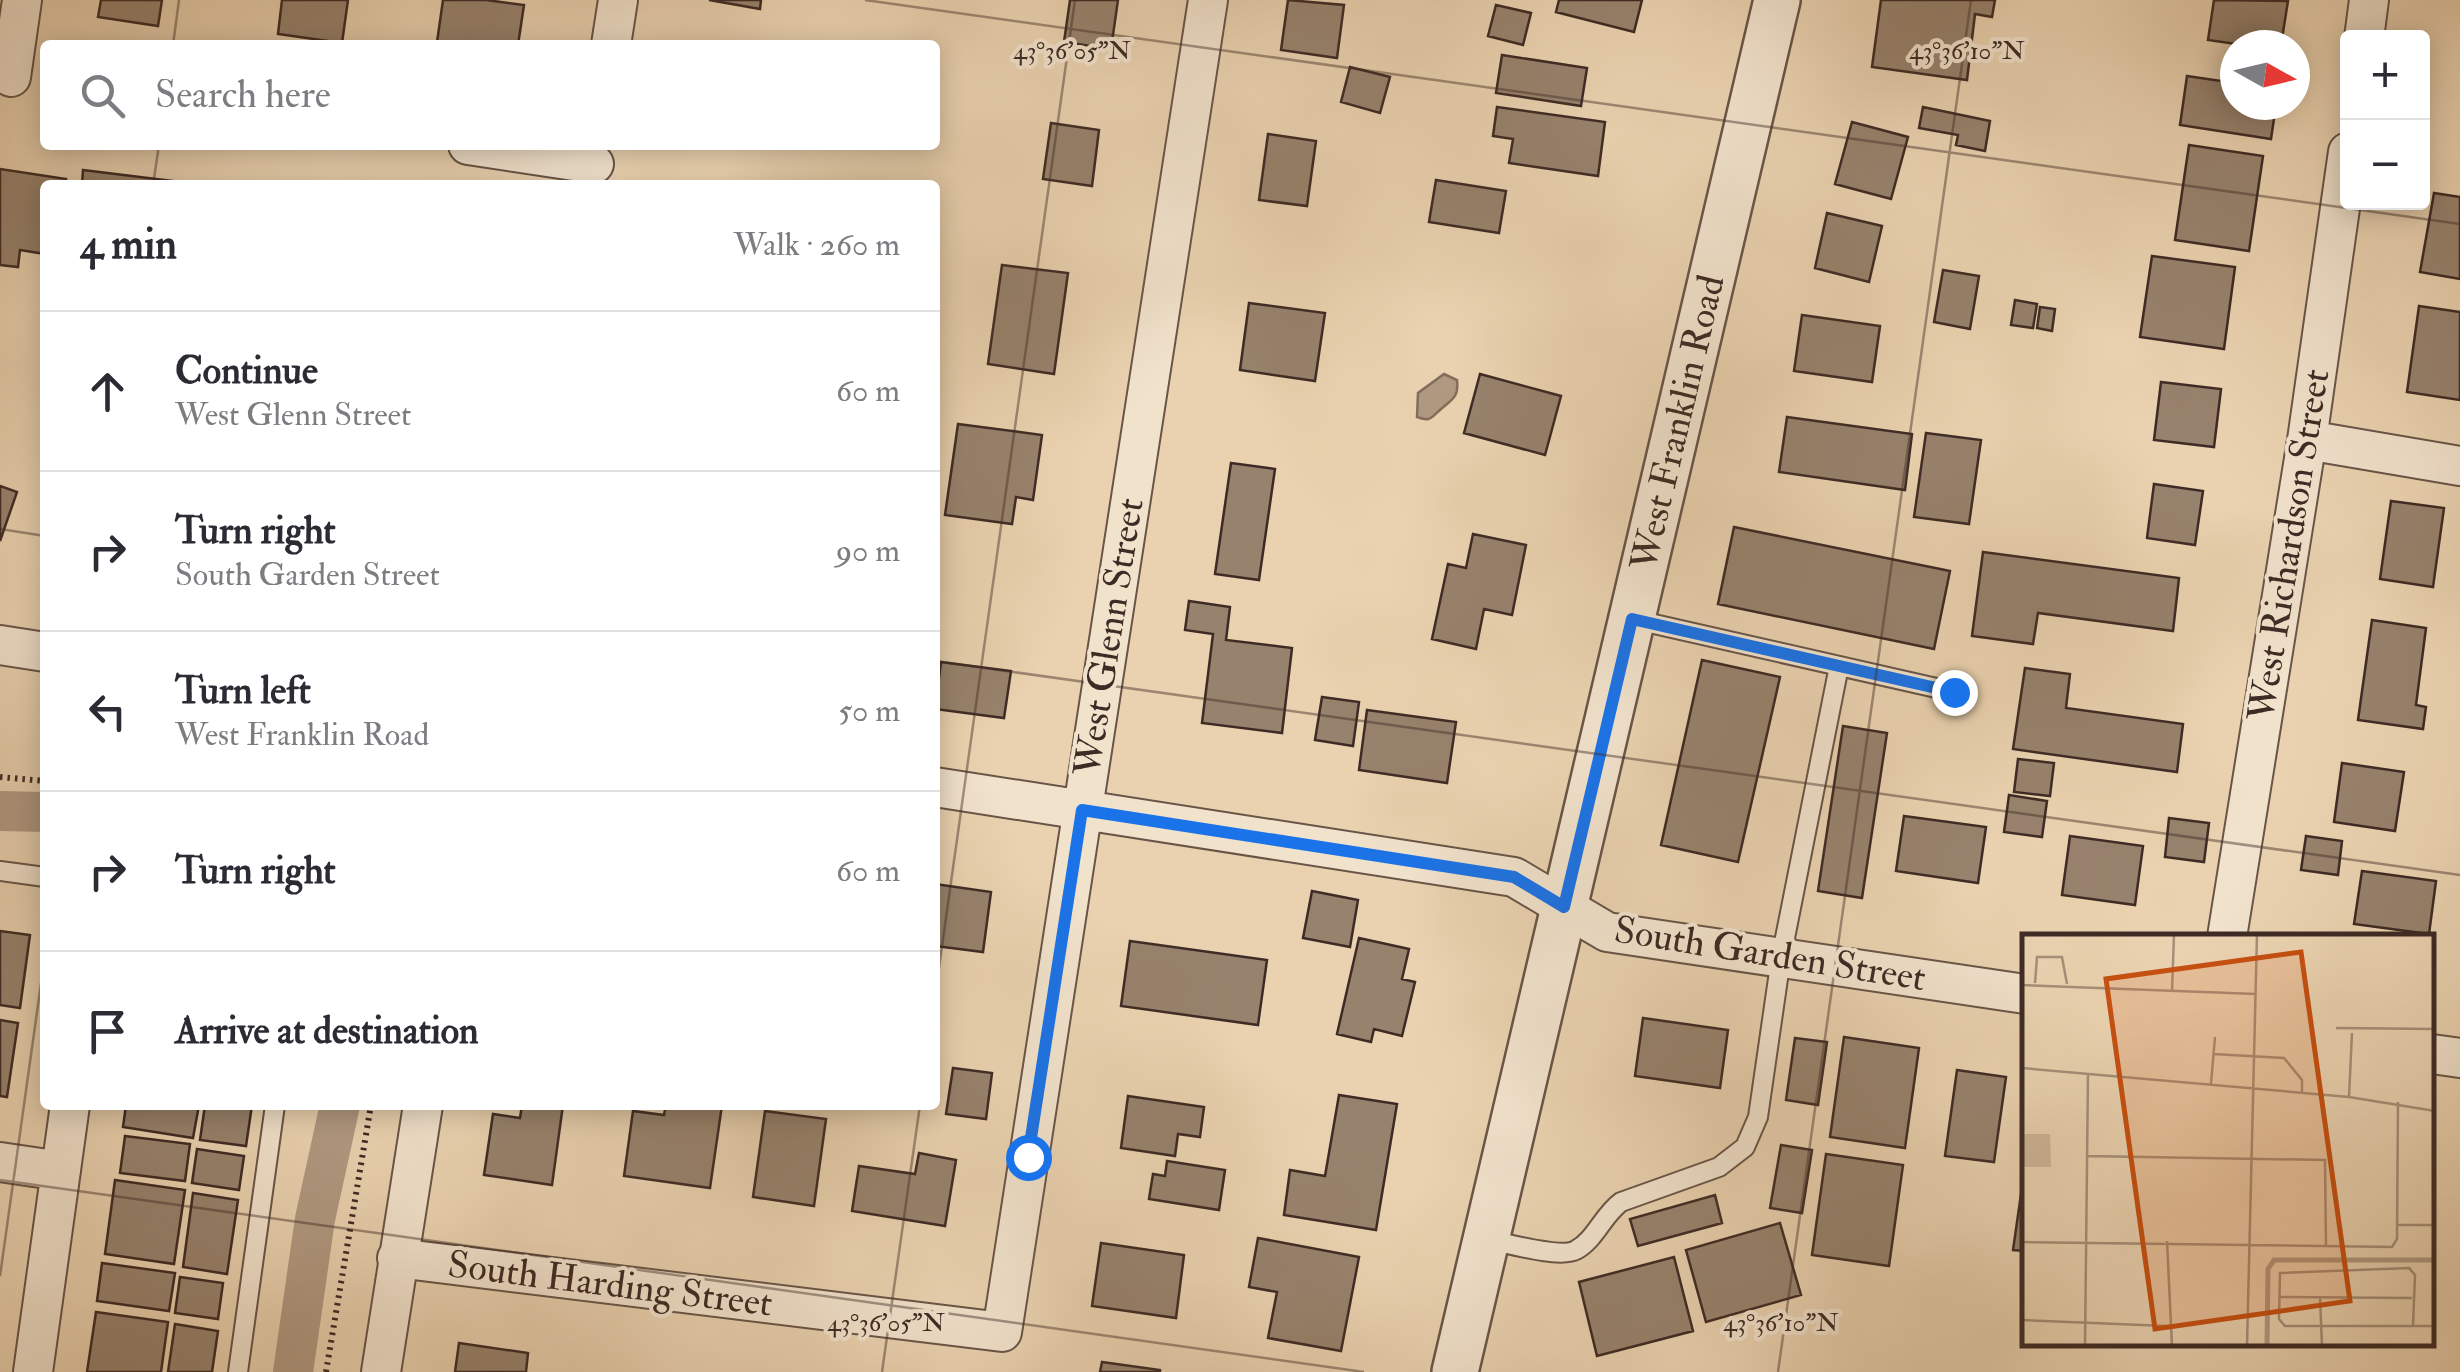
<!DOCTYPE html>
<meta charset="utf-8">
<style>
:root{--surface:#fff;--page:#f7f7f7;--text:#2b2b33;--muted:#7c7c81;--line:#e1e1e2}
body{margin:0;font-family:"IM FELL Double Pica",serif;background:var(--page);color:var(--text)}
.controls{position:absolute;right:30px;top:30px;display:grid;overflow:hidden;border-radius:10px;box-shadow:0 5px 25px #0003}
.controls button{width:90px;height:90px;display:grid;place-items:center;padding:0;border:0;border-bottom:2px solid var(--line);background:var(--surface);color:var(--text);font:50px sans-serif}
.compass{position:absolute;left:2220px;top:30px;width:90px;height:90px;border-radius:50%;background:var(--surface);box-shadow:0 5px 25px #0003;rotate:98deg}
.stop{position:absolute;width:30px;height:30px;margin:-22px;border:8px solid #1a73e8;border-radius:50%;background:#fff}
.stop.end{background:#1a73e8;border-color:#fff;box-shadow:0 2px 10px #0008}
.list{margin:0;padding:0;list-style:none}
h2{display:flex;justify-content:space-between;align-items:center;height:130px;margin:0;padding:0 40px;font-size:42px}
h2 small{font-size:32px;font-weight:400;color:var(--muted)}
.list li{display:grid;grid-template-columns:65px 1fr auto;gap:30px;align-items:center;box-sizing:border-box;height:160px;padding:0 40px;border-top:2px solid var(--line)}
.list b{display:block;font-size:38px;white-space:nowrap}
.list p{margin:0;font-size:32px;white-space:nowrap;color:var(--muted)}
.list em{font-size:32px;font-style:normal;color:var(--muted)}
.icon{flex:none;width:55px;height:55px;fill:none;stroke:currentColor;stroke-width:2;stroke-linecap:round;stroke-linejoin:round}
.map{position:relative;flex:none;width:2460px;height:1372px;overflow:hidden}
.search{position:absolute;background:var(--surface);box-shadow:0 5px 25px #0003;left:40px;top:40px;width:900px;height:110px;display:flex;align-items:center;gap:25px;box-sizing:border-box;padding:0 35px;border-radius:10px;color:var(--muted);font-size:38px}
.panel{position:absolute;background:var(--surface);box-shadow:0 5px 25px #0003;left:40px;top:180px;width:900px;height:930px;border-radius:10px}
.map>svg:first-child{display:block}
</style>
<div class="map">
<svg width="2460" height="1372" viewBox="0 0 2460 1372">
<rect width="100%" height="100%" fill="#ead2b0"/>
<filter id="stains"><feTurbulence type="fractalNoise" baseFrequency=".002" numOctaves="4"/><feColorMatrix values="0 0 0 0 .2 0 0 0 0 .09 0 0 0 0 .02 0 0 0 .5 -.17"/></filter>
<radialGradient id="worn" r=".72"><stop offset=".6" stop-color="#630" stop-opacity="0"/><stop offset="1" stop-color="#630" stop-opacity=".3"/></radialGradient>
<path fill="#b09981" stroke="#826d5c" stroke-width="2.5" d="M1444,374L1457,380C1459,398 1452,399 1440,410C1430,418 1431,422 1417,417L1418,393Z"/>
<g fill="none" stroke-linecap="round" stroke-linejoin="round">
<path stroke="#b09981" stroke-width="40" d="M0,811L45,812
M293,1372L315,1219L340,1105"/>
</g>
<path fill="#97826d" stroke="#3e2b25" stroke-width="2.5" d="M101,0H162L158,26L98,17Z
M282,0H348L342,43L278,34Z
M443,0H486L524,5L518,45L437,42Z
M709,0H761L760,9Z
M1070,0H1118L1111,49L1064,42Z
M1288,0L1344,5L1337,58L1281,50Z
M1559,0H1642L1634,32L1556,12Z
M1881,0H1995L1992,17L1975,14L1967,80L1872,67Z
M2214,0L2288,1L2281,45H2243L2208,40Z
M1496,5L1531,13L1523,45L1488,36Z
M1502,55L1587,68L1581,106L1496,93Z
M1350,67L1390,77L1380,113L1341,102Z
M2187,76L2235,83V105H2276L2271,139L2180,125Z
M1497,107L1605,122L1598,176L1509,163L1513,139L1493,136Z
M1923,107L1990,121L1985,151L1956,145L1958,135L1919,128Z
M1852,122L1908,137L1891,199L1835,184Z
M1051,123L1099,130L1092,186L1043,179Z
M1268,134L1316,141L1307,206L1259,200Z
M2189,145L2263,156L2249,251L2175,240Z
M0,169L66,179L65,185H45V254L20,250L18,267L0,265Z
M83,170L181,182L180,185H82Z
M1436,180L1506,191L1499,233L1429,222Z
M2434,193L2460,197V279L2420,272Z
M1827,213L1882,226L1869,282L1815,268Z
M2152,256L2235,267L2224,349L2140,337Z
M1002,265L1068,273L1054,374L988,364Z
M1943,270L1979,276L1970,329L1934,322Z
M2015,300L2037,304L2033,328L2011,325Z
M1249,303L1325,313L1315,381L1240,370Z
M2419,306L2460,312V400L2407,392Z
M2040,307L2055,309L2052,331L2037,328Z
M1802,315L1880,326L1872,382L1794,371Z
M1480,374L1561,396L1545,455L1464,433Z
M2161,382L2221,389L2214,447L2154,440Z
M1787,417L1912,434L1905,490L1779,472Z
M958,424L1042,435L1033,500L1016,497L1012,524L945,515Z
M1926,433L1981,440L1969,524L1914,517Z
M1231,463L1275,469L1259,580L1215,574Z
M2154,484L2203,491L2195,545L2147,538Z
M0,486L17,492L0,541Z
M2391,501L2444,508L2433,587L2380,579Z
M1734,527L1950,571L1934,649L1718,604Z
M1473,534L1526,545L1512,615L1484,609L1476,649L1432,639L1448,564L1466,568Z
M1983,552L2179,578L2173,631L2038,613L2033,644L1972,636Z
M1189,601L1230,607L1226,640L1292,648L1282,733L1202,723L1213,634L1185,630Z
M2372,620L2426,628L2416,705L2426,707L2423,729L2358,720Z
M1702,660L1780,677L1738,862L1661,845Z
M941,662L1011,671L1004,718L935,709Z
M2025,668L2070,674L2066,708L2183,724L2177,772L2013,749Z
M1322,697L1359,702L1353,746L1315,740Z
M1367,710L1456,722L1447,783L1359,770Z
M1843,726L1887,733L1862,898L1818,891Z
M2018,759L2054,763L2050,796L2014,792Z
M2342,763L2404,772L2395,831L2334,822Z
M2009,795L2047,801L2042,837L2004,832Z
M1904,816L1986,827L1978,883L1896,871Z
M2169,818L2209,823L2204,862L2165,857Z
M2070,836L2143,846L2135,905L2062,895Z
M2306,836L2342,841L2338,875L2301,870Z
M2362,871L2436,881L2429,934L2354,924Z
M935,884L991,892L983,952L935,946Z
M1312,891L1358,900L1350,947L1303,938Z
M0,931L30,935L20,1008L0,1005Z
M1359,938L1409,949L1402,979L1415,982L1402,1036L1374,1029L1371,1042L1337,1034Z
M1130,941L1267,960L1258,1025L1121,1006Z
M1643,1018L1728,1030L1720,1088L1635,1076Z
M0,1020L18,1023L7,1097L0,1096Z
M1844,1037L1919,1048L1905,1148L1830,1137Z
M1795,1038L1827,1042L1818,1105L1786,1100Z
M953,1068L992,1073L986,1119L946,1114Z
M1957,1070L2006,1077L1994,1162L1945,1156Z
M1339,1095L1397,1104L1376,1230L1284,1215L1290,1170L1325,1176Z
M1128,1096L1204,1107L1200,1137L1178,1134L1175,1156L1121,1148Z
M126,1105H199L193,1138L123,1127Z
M205,1105H252L246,1146L200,1140Z
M522,1105H563L552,1185L484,1175L493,1114L520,1118Z
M666,1105H722L710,1188L624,1176L633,1111L664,1115Z
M765,1111L826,1119L814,1206L753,1197Z
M125,1136L190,1144L185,1181L120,1173Z
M1781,1145L1812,1150L1802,1213L1770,1208Z
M197,1149L244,1156L239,1190L192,1183Z
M919,1153L956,1160L945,1226L852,1211L859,1166L915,1174Z
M1826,1154L1903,1165L1889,1266L1812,1255Z
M1167,1161L1225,1170L1219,1210L1149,1199L1153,1174L1165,1176Z
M2025,1166V1251L2013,1250Z
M115,1180L185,1190L174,1264L105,1254Z
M193,1193L238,1200L227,1274L183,1267Z
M1715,1195L1722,1223L1638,1246L1630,1219Z
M1780,1223L1801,1295L1706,1322L1686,1250Z
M1258,1238L1359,1257L1341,1351L1268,1338L1277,1292L1249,1287Z
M1101,1243L1184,1255L1176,1318L1092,1306Z
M1674,1257L1693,1331L1597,1356L1579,1282Z
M102,1263L175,1273L169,1311L97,1301Z
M180,1277L223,1283L218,1319L175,1313Z
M96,1312L168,1322L161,1372H87Z
M175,1324L218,1331L212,1372H168Z
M459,1343L528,1353L526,1372H455Z
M1102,1362L1160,1370V1372H1100Z"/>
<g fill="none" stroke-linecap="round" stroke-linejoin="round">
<defs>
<path id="service" d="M1632,619L1954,692
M0,871L45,877
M1486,1239C1506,1243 1560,1259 1576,1250C1595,1240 1603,1215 1621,1202L1719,1167L1745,1147L1758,1117L1781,958L1839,666
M238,1372L275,1105"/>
<path id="minor" d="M2364,38L2369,0
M611,45L618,0
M11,77L22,0
M468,145L594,164
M2307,440L2460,466
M0,645L45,652
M935,787L1514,877L1607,932L2025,994
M2227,937L2307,440L2348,152
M2432,1054L2460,1058
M0,1162L61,1171
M397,1258L1002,1332L1208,0
M33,1372L70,1105
M381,1372L423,1105"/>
<g id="tertiary">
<path id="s1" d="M1455,1372L1777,0"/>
</g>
</defs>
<use href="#service" stroke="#695548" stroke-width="22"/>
<use href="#minor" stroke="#695548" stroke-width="42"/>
<use href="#tertiary" stroke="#695548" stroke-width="50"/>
<path stroke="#3e2b25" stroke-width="6" stroke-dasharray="2.5 5" stroke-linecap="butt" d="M0,777L45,781
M326,1372L371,1105"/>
<use href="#service" stroke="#f1e2cc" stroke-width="18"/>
<use href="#minor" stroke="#f1e2cc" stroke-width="38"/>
<use href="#tertiary" stroke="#f1e2cc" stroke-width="45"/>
</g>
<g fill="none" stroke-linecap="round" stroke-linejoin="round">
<path stroke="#1a73e8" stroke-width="12" d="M1028,1157L1082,810L1514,877L1564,907L1632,619L1954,692"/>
</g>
<path fill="none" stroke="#3e2b25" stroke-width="2.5" stroke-opacity="0.45" d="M865,0L2460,224M173,45L179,0M153,185L159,145M0,529L45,536M935,661L2460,875M935,996L1075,0M0,1180L1364,1372M0,1276L45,955M882,1372L920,1105M1778,1372L1971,0"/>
<g text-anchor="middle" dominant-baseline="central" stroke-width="8" stroke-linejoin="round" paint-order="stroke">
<g font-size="38" fill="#3e2b25" stroke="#f1e2cc">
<text stroke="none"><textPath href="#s1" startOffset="975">West Franklin Road</textPath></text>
<text transform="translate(2289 545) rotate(-81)">West Richardson Street</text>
<text transform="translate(1109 637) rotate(-81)">West Glenn Street</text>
<text transform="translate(1770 954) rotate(9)">South Garden Street</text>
<text transform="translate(610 1284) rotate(7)">South Harding Street</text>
</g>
</g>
<g transform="translate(2022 934)">
<rect width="412" height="412" fill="#ead2b0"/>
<path d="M0,200H28L29,233H0Z" fill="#cdb698"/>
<path fill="none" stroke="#b09981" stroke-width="5" d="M245,412L246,335L252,326H413"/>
<path fill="none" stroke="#a58f78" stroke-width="2.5" d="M13,49L15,23H40L45,50M0,51L234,60M150,58L152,0M314,94L413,95M191,120L262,124L280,146V159M0,134L327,163L413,177M189,150L193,103M327,163L330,99M65,222L303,226L304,313M375,291H413M145,307L150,412M0,308L370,313L375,305L376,168M257,363L390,364M298,363L300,412M0,386L144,392M391,392L393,341L387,334L258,339L257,385L263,392H413M63,412L66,139M225,412L235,0"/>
<path fill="#c65011" fill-opacity="0.15" stroke="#c65011" stroke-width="5" d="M279,18L328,367L133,395L84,45Z"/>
<rect width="412" height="412" fill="none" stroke="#3e2b25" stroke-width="5"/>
</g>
<g font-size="25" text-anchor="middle" fill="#3e2b25" stroke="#f1e2cc" stroke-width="8" stroke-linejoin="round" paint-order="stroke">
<text x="1072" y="59">43°36'05"N</text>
<text x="1967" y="59">43°36'10"N</text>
<text x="886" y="1331">43°36'05"N</text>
<text x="1781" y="1331">43°36'10"N</text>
</g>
<rect width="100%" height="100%" filter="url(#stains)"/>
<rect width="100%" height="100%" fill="url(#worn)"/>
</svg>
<div class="controls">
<button>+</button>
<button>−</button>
</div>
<svg class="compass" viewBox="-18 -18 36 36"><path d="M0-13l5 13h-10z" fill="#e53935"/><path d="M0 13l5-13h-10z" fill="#7c7c81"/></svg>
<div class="stop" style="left:1028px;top:1157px"></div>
<div class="stop end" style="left:1954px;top:692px"></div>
<div class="search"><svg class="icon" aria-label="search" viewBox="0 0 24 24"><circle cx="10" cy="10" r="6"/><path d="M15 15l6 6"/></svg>Search here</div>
<section class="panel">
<h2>4 min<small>Walk · 260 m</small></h2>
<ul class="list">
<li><svg class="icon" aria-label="ahead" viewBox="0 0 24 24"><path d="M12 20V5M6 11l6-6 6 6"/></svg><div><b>Continue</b><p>West Glenn Street</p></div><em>60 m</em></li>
<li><svg class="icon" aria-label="right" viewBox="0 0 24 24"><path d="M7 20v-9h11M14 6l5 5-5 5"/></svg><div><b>Turn right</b><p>South Garden Street</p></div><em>90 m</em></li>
<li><svg class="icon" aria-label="left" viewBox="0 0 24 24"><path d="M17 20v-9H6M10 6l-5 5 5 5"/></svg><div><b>Turn left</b><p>West Franklin Road</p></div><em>50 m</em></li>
<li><svg class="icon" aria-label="right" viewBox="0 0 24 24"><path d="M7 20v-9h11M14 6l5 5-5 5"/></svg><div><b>Turn right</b></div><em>60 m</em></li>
<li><svg class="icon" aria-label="arrive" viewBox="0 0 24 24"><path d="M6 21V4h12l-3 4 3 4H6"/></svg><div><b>Arrive at destination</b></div></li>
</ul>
</section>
</div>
